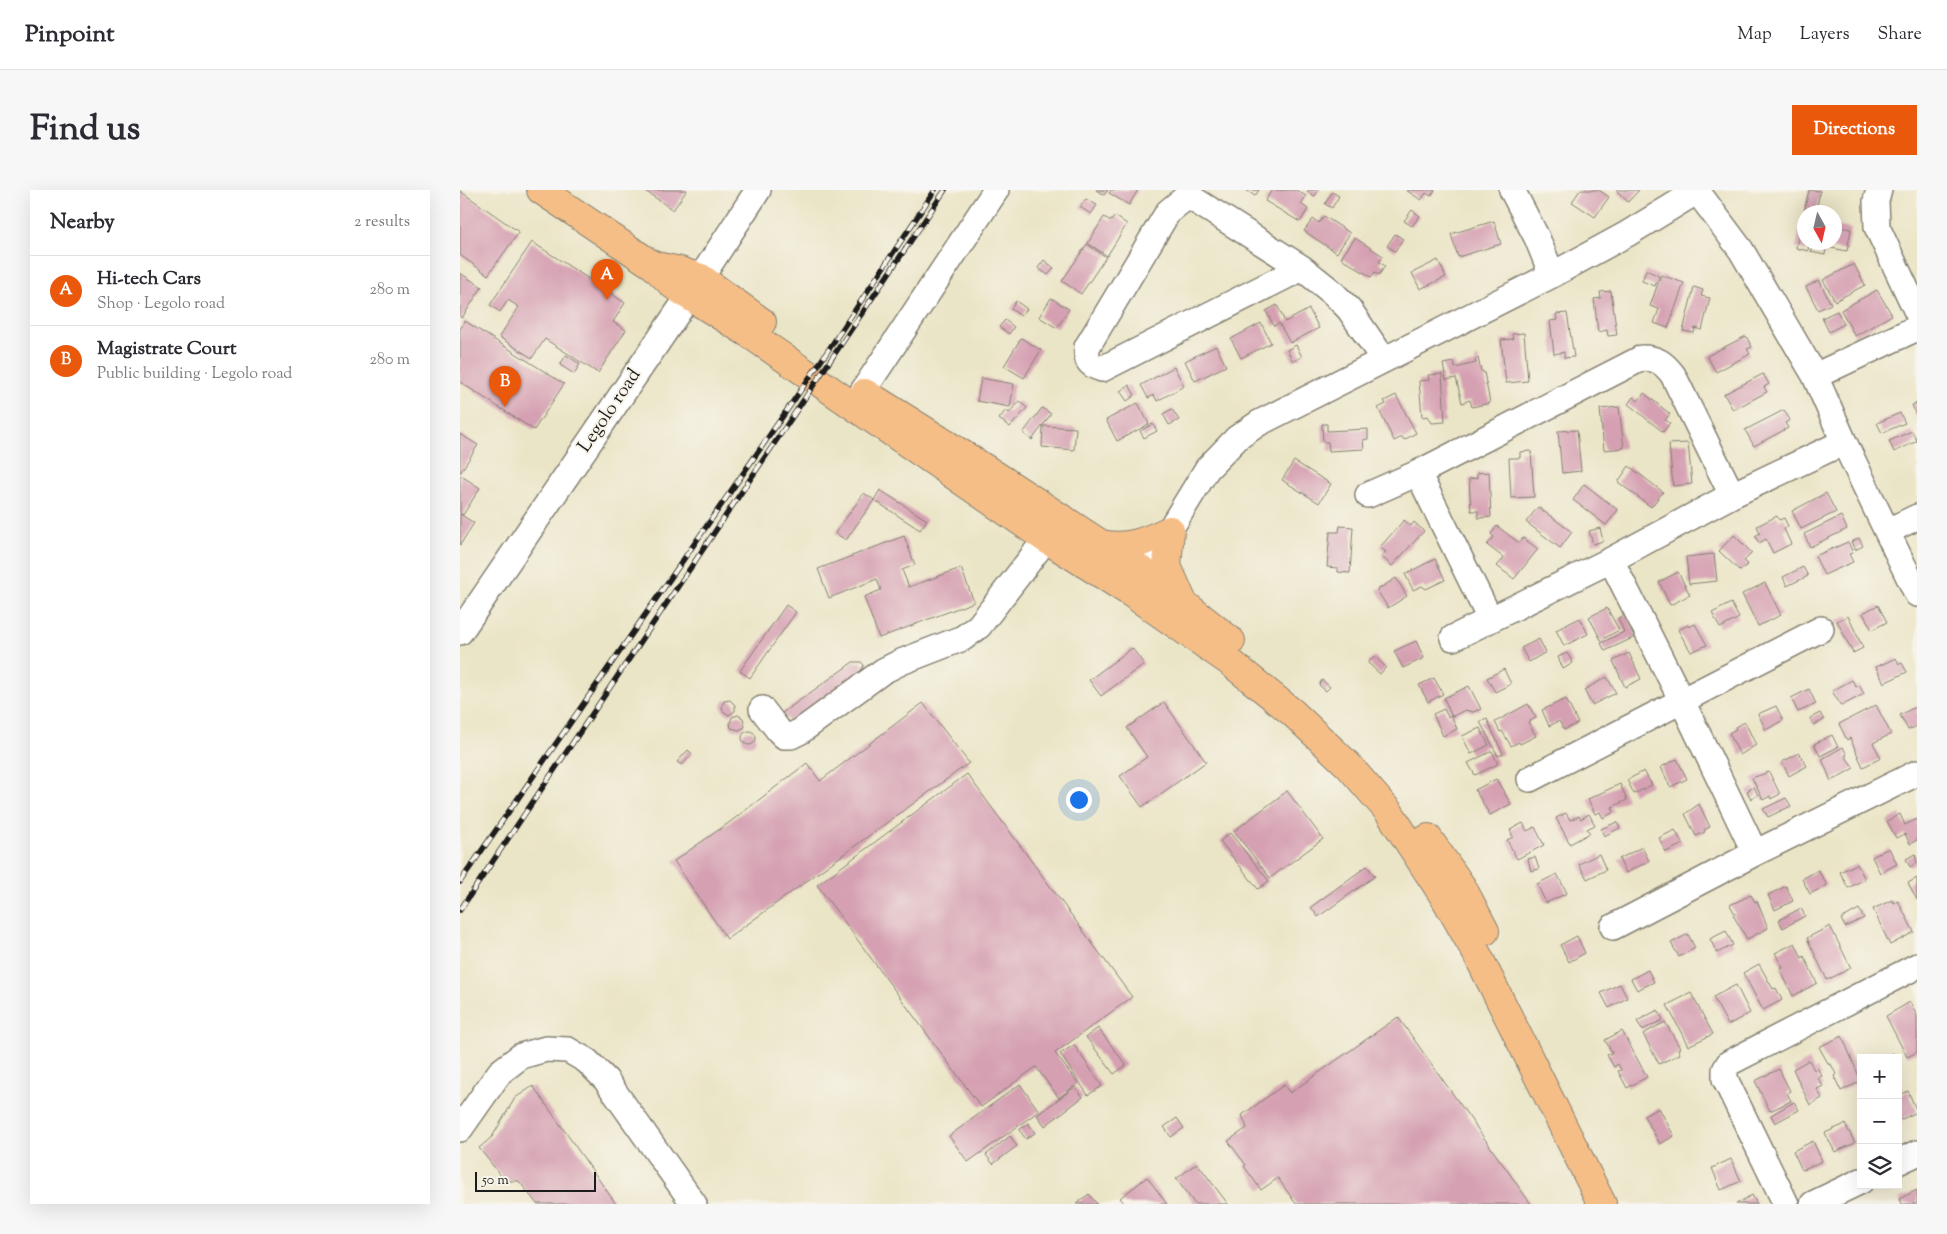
<!DOCTYPE html>
<meta charset="utf-8">
<style>
:root{--surface:#fff;--page:#f7f7f7;--text:#2b2b33;--muted:#7c7c81;--line:#e1e1e2;--accent:#ea580c}
body{margin:0;font-family:"Sorts Mill Goudy",serif;background:var(--page);color:var(--text)}
.controls{position:absolute;right:15px;bottom:15px;display:grid;overflow:hidden;border-radius:0px;box-shadow:0 5px 20px #0002}
.controls button{width:45px;height:45px;display:grid;place-items:center;padding:0;border:0;border-bottom:1px solid var(--line);background:var(--surface);color:var(--text);font:25px sans-serif}
.compass{position:absolute;left:1337px;top:15px;width:45px;height:45px;border-radius:50%;background:var(--surface);box-shadow:0 5px 20px #0002;rotate:172deg}
.scale{position:absolute;left:15px;bottom:12px;width:121px;box-sizing:border-box;padding-left:5px;border:2px solid #1c1c1c;border-top:0;font-size:14px;line-height:18px;white-space:nowrap;color:#1c1c1c;-webkit-text-stroke:4px #f7f3e8;paint-order:stroke}
.you{position:absolute;left:618px;top:609px;width:18px;height:18px;margin:-12px;border:4px solid #fff;border-radius:50%;background:#1a73e8;box-shadow:0 0 0 8px #1a73e833}
.badge{display:grid;place-items:center;width:32px;height:32px;border-radius:50%;background:var(--accent);color:#fff;font-size:16px;font-weight:700}
.pin{position:absolute;translate:-50% -41px;filter:drop-shadow(0 1px 2px #0008)}
.pin::after{content:'';position:absolute;top:26px;width:18px;height:15px;background:inherit;clip-path:polygon(0 0,100% 0,50% 100%)}
.list{margin:0;padding:0;list-style:none}
h2{display:flex;justify-content:space-between;align-items:center;height:65px;margin:0;padding:0 20px;font-size:21px}
h2 small{font-size:16px;font-weight:400;color:var(--muted)}
.list li{display:grid;grid-template-columns:32px 1fr auto;gap:15px;align-items:center;box-sizing:border-box;height:70px;padding:0 20px;border-top:1px solid var(--line)}
.list b{display:block;font-size:19px;white-space:nowrap}
.list p{margin:0;font-size:16px;white-space:nowrap;color:var(--muted)}
.list em{font-size:16px;font-style:normal;color:var(--muted)}
.icon{flex:none;width:28px;height:28px;fill:none;stroke:currentColor;stroke-width:2;stroke-linecap:round;stroke-linejoin:round}
.map{position:relative;flex:none;width:1457px;height:1014px;overflow:hidden;border-radius:0px}
header{display:flex;align-items:center;gap:30px;box-sizing:border-box;height:70px;padding:0 25px;background:var(--surface);border-bottom:1px solid var(--line)}
header strong{font-size:24px}
nav{display:flex;gap:28px;margin-inline-start:auto;font-size:18px}
.intro{display:flex;align-items:center;justify-content:space-between;box-sizing:border-box;height:120px;padding:0 30px}
h1{margin:0;font-size:35px}
.button{padding:12px 22px;border-radius:0px;background:var(--accent);color:#fff;font-size:18px;font-weight:700}
main{display:flex;gap:30px;padding:0 30px}
aside{flex:1;background:var(--surface);border-radius:0px;box-shadow:0 5px 20px #0002}
.map>svg:first-child{display:block}
</style>
<header>
<strong>Pinpoint</strong>
<nav><a>Map</a><a>Layers</a><a>Share</a></nav>
</header>
<div class="intro"><h1>Find us</h1><a class="button">Directions</a></div>
<main>
<aside>
<h2>Nearby<small>2 results</small></h2>
<ul class="list">
<li><span class="badge">A</span><div><b>Hi-tech Cars</b><p>Shop · Legolo road</p></div><em>280 m</em></li>
<li><span class="badge">B</span><div><b>Magistrate Court</b><p>Public building · Legolo road</p></div><em>280 m</em></li>
</ul>
</aside>
<div class="map">
<svg width="1457" height="1014" viewBox="0 0 1457 1014">
<rect width="100%" height="100%" fill="#f7f3e8"/>
<filter id="ink" filterUnits="userSpaceOnUse"><feTurbulence type="fractalNoise" baseFrequency=".02" numOctaves="2"/><feDisplacementMap in="SourceGraphic" scale="10" xChannelSelector="R" yChannelSelector="G"/><feConvolveMatrix kernelMatrix="1 2 1 2 8 2 1 2 1" color-interpolation-filters="sRGB"/></filter>
<filter id="wash" filterUnits="userSpaceOnUse"><feTurbulence type="fractalNoise" baseFrequency=".0096" numOctaves="4" result="noise"/><feDisplacementMap in="SourceGraphic" scale="20" xChannelSelector="R" yChannelSelector="G"/><feGaussianBlur stdDeviation="1.12" result="paint"/><feColorMatrix in="noise" values="0 0 0 0 0 0 0 0 0 0 0 0 0 0 0 0 0 1.4 0 .05"/><feComposite in="paint" operator="in"/></filter>
<g filter="url(#wash)">
<rect width="100%" height="100%" fill="#ebe5c7"/>
<g id="blocks">
<path fill="#d5a0b2" d="M184,0H227L213,20Z
M636,0H648L644,5Z
M651,0H678L669,15L649,3Z
M786,0H799L795,6Z
M812,0H836L846,6L841,14L848,19L840,32L805,11Z
M849,0H859L855,6L847,2Z
M946,0H975L971,6L966,3L961,10Z
M1120,0H1139L1149,7L1135,27L1112,12Z
M1156,0H1179L1168,12Z
M1349,0L1360,1L1356,22H1344Z
M0,1L59,42L28,85L0,65Z
M872,2L879,6L872,18L865,14Z
M626,9L637,15L631,24L620,17Z
M952,20L960,26L952,36L944,31Z
M655,26L667,34L647,66L628,53L644,27L651,31Z
M864,26L890,43L877,63L844,41L853,29L859,33Z
M1034,31L1041,54L998,67L991,44Z
M1341,33L1344,34V52H1349L1348,61L1336,58Z
M1374,36L1391,39L1387,61L1366,57L1365,65L1351,62L1353,52H1374Z
M935,44L943,49L935,61L927,56Z
M895,48L923,66L919,72L925,76L919,85L915,82L911,87L881,68Z
M72,52L132,91L139,81L150,89L144,99L165,113L153,132L166,140L138,183L85,149L72,168L39,147L59,117L48,110L40,122L30,115Z
M627,54L646,67L621,104L602,91Z
M584,70L594,78L588,85L578,78Z
M978,70L986,87L960,99L952,83Z
M1394,74L1405,95L1375,111L1363,90Z
M1186,80L1199,86L1195,96L1182,91Z
M0,83L22,97L2,128L0,127Z
M1201,85L1224,93L1208,138L1194,133L1199,119L1190,116Z
M1359,90L1371,114L1358,120L1346,97Z
M1234,97L1243,100L1241,106L1250,108L1242,140L1235,138L1234,143L1223,141Z
M1417,100L1432,125L1395,146L1381,120Z
M1151,101L1157,145L1148,146L1147,140L1138,142L1134,109L1141,108L1140,102Z
M591,108L609,119L597,138L579,127Z
M556,111L567,119L561,126L551,119Z
M817,115L825,132L849,119L859,138L830,153L819,133L814,136L806,121Z
M1377,121L1384,134L1369,142L1362,128Z
M1107,123L1114,167L1104,168V162L1094,164L1090,131L1097,130L1096,124Z
M545,130L554,137L549,144L539,137Z
M5,131L104,194L74,240L0,192V139Z
M801,133L811,153L781,168L771,149Z
M1064,143L1068,191L1046,193L1041,150L1053,149L1052,144Z
M1286,146L1292,157L1287,159L1290,164L1256,182L1247,166Z
M561,148L581,160L564,188L544,176Z
M836,155L842,167L833,171L827,160Z
M756,156L766,176L735,191L725,171Z
M106,165L120,174L114,184L100,175Z
M1018,168L1021,181L1024,182L1030,213L1012,217L1010,210L1002,213L996,188L986,190L983,174L994,172L995,178L1016,173L1015,169Z
M714,177L724,196L697,211L694,205L688,208L681,195Z
M982,184L985,232L972,233L968,226L962,227L959,191L969,190L968,185Z
M1303,184L1309,194L1304,197L1307,202L1273,220L1264,204Z
M521,188L554,194L550,217L517,211Z
M669,195L675,205L667,211L660,201Z
M1184,203L1210,224L1205,230L1210,233L1203,242L1168,214L1173,207L1178,211Z
M936,205L956,243L944,250L942,247L934,251L918,218L926,214L924,211Z
M559,211L567,218L550,237L539,229L546,220L549,223Z
M678,213L689,234L657,251L646,230Z
M1457,213V227L1452,215Z
M1159,217L1164,258L1144,260L1140,219Z
M582,218L591,224L572,250L563,243Z
M712,219L719,230L709,235L703,224Z
M1324,220L1330,230L1325,233L1328,238L1294,256L1285,240Z
M1440,223L1445,233L1422,243L1417,233Z
M693,234L697,241L684,248L680,241Z
M862,234H867V241L908,239V249L903,250L904,259L869,261L868,252H863Z
M583,236L616,238L614,260L582,257Z
M1117,240L1121,281L1102,283L1098,241Z
M1452,241L1457,251L1434,262L1429,251Z
M0,244L18,255L0,283Z
M1228,253L1232,294L1213,296L1209,254Z
M1071,261L1074,307L1051,308L1049,268H1060V262Z
M834,271L871,294L859,313L822,290Z
M1169,276L1203,302L1191,317L1158,292Z
M1029,282L1031,327L1018,328V321H1011L1009,289L1017,288V283Z
M0,285L20,298L3,325L0,323Z
M1124,294L1158,320L1146,335L1113,310Z
M420,300L467,330L460,340L414,310Z
M404,303L414,310L386,350L375,343Z
M1366,303L1376,322L1341,339L1332,321Z
M1078,317L1112,342L1100,358L1066,332Z
M0,324L14,333L0,355Z
M1317,326L1319,330L1324,328L1328,336L1324,339L1331,354L1313,363L1306,349L1299,353L1295,346L1300,343L1297,336Z
M1381,326L1387,339L1350,357L1344,344Z
M944,330L951,336L954,332L964,341L932,376L921,366L926,362L920,357Z
M880,336L893,337L890,383L878,382V378L867,377L870,342H879Z
M1037,336L1059,353L1063,348L1078,359L1054,389L1037,376L1044,368L1027,355L1034,347L1031,344Z
M1140,338L1143,351L1133,354L1129,341Z
M1274,345L1292,363L1284,371L1288,374L1280,381L1259,361Z
M444,346L455,375L442,380L449,397L501,378L514,412L419,448L404,407L421,400L417,389L369,408L358,379Z
M1399,348L1403,356L1395,360L1391,352Z
M1388,352L1393,363L1389,364L1393,372L1364,385L1355,366Z
M1254,364L1257,391L1229,394L1226,367Z
M975,369L985,390L966,399L962,396L953,400L945,384Z
M1343,377L1348,386L1327,396L1323,387Z
M1218,382L1230,405L1210,415L1199,392Z
M936,388L947,406L928,418L917,400Z
M1305,393L1321,425L1298,436L1282,404Z
M1271,413L1279,428L1260,438L1252,423Z
M326,415L336,422L290,488L280,481Z
M1418,415L1427,432L1412,440L1403,423Z
M1147,418L1159,440L1141,450L1129,427Z
M1167,424L1177,446L1145,461L1141,453L1164,442L1158,428Z
M1388,426L1403,458L1393,463L1377,431Z
M1120,428L1128,444L1104,456L1096,440Z
M1235,434L1247,455L1231,462L1218,440L1228,435L1229,437Z
M1079,449L1086,462L1069,472L1061,458Z
M956,451L964,468L943,478L934,461Z
M672,458L684,474L641,506L629,490Z
M1107,463L1113,473L1103,479L1098,467Z
M1169,463L1181,489L1165,497L1153,471Z
M914,466L926,477L920,484L908,473Z
M1436,468L1439,474L1442,473L1447,482L1424,493L1416,477Z
M393,472H401L404,475L400,483L330,533L322,523Z
M1044,479L1051,494L1035,502L1027,488Z
M1147,487L1156,503L1132,515L1124,500Z
M974,488L983,504L968,512L959,495Z
M862,490L870,497L866,501L859,495Z
M1392,490L1396,497L1399,495L1404,504L1381,516L1372,501Z
M1009,496L1021,519L1013,522L1005,520L993,526L991,525L997,539L983,546L973,524L984,519L988,527L991,525L984,508Z
M1349,499L1356,514L1338,522L1331,508Z
M1106,509L1118,533L1104,540L1099,531L1089,536L1082,520Z
M270,510L275,515V521L269,525L263,521L262,516L264,511Z
M704,512L746,572L682,617L660,586L687,567L667,538Z
M463,513L509,573L267,749L214,671L270,632L347,573L360,591Z
M1068,514L1076,528L1068,532L1076,546L1060,554L1059,552L1051,556L1042,541L1040,542L1035,532Z
M1416,515L1431,544L1413,553L1421,568L1403,577L1390,548L1387,550L1379,534Z
M1316,516L1323,530L1306,540L1298,524Z
M1457,516V536L1448,540L1440,525Z
M1360,523L1364,530L1354,535L1350,528Z
M278,525L283,528L285,537L279,540L271,538L270,533L272,527Z
M1027,529L1043,564L1038,566L1020,532Z
M1285,532L1296,555L1280,565L1269,543L1276,539L1275,537Z
M1020,538L1029,555L1011,564L1002,546Z
M282 548a7 7 0 1 1 14 0a7 7 0 1 1-14 0Z
M1372,545L1378,557L1360,566L1354,554Z
M1383,557L1387,565L1385,566L1394,578L1371,591L1362,569Z
M228,560L232,564L222,575L217,572Z
M1032,561L1038,574L1015,585L1008,573Z
M1339,563L1347,576L1329,586L1322,572Z
M1217,569L1227,589L1210,597L1201,577Z
M1184,581L1192,595L1174,604L1167,590Z
M1309,582L1320,604L1311,609L1310,606L1303,610L1292,588Z
M507,584L672,807L595,863L618,893L599,908L576,877L521,917L357,695Z
M1036,589L1051,614L1030,625L1015,600Z
M1160,594L1167,610L1152,617L1154,622L1143,628L1140,622L1135,624L1128,609Z
M1294,597L1298,605L1291,609L1287,601Z
M827,601L863,649L810,688L774,641Z
M1326,608L1331,616L1308,627L1303,619Z
M1239,614L1250,637L1244,640L1245,642L1236,646L1225,624Z
M1106,623L1110,630L1119,626L1121,629L1129,624L1135,635L1127,639L1130,643L1110,654L1096,628Z
M1440,624L1445,635L1457,629V650L1450,654L1445,644L1436,648L1427,631Z
M1157,632L1160,638L1144,646L1141,639Z
M1063,633L1067,641L1075,637L1084,655L1057,669L1047,650L1053,647L1050,640Z
M1215,640L1223,654L1206,662L1199,648Z
M770,643L809,691L798,699L760,651Z
M1182,657L1189,671L1166,683L1159,669Z
M1429,658L1437,674L1420,683L1412,667Z
M1139,664L1146,680L1127,689L1119,674Z
M1455,664L1457,673L1450,677L1446,669Z
M1075,667L1079,679L1071,681L1068,669Z
M1397,674L1405,689L1388,698L1380,682Z
M907,676L915,686L858,727L851,717Z
M1358,680L1367,695L1350,704L1342,689Z
M1097,684L1107,703L1086,713L1077,694Z
M1457,688V710L1448,693Z
M1326,696L1333,711L1315,720L1308,705Z
M1291,705L1295,712L1297,711L1308,738L1287,749L1273,725L1275,724L1270,715Z
M1432,710L1434,713L1438,711L1454,742L1430,755L1413,719Z
M1341,718L1345,726L1323,738L1319,730Z
M1399,719L1404,728L1385,737L1381,729Z
M1370,736L1391,778L1367,790L1347,748Z
M1266,741L1273,755L1257,763L1250,749Z
M1228,744L1235,758L1219,767L1211,753Z
M1117,746L1125,763L1109,772L1100,755Z
M1335,753L1342,768L1344,766L1357,793L1333,806L1320,779L1323,778L1315,763Z
M1299,774L1313,799L1316,798L1322,810L1303,820L1283,783Z
M1188,780L1194,792L1177,800L1171,789Z
M1160,794L1167,808L1149,818L1141,803Z
M1276,795L1290,823L1268,835L1253,807Z
M1231,803L1253,844L1228,856L1207,815Z
M1450,812L1457,826V862L1447,867L1426,826Z
M1198,820L1203,830L1182,840L1177,831Z
M938,827L1071,1014H836L818,988L801,1000L784,976L786,975L768,951L787,938L782,925L824,895L830,903Z
M1205,832L1220,858L1218,859L1220,864L1199,874L1183,844Z
M638,838L666,875L654,884L626,847Z
M1162,841L1187,887L1167,898L1158,881L1161,880L1158,874L1154,877L1147,865L1152,863L1145,850Z
M1382,846L1401,891L1381,901L1374,886L1376,884L1371,874L1369,875L1359,857Z
M614,855L642,896L628,905L600,864Z
M1433,863L1436,868H1424Z
M1349,870L1354,880L1357,878L1362,886L1358,888L1363,896L1357,899L1362,908L1350,915L1333,879Z
M1319,879L1330,901L1327,903L1331,911L1310,921L1295,891Z
M560,894L579,921L508,972L489,946Z
M73,896L156,1014H77L59,991H45L19,958L32,947L55,908Z
M615,897L623,907L585,936L577,925Z
M1448,901L1457,922L1438,931V906Z
M1334,912L1339,920L1315,933L1311,925Z
M1199,918L1214,946L1200,954L1184,926Z
M717,928L724,938L711,947L704,937Z
M568,933L575,943L566,949L559,940Z
M1385,934L1395,953L1375,962L1365,943Z
M550,946L557,956L533,974L526,965Z
M1353,951L1362,971L1342,980L1333,961Z
M1271,969L1281,991L1261,1000L1252,978Z
M737,973L768,1014H735L716,989Z
M687,987L707,1014H665L660,1008Z
M1457,1000V1014H1441L1439,1009Z
M629,1004L637,1014H616Z
M1292,1005L1297,1014H1276Z"/>
</g>
</g>
<g filter="url(#ink)">
<use href="#blocks" fill-opacity="0" stroke="#848072" stroke-width="1"/>
<g fill="none" stroke-linecap="round" stroke-linejoin="round">
<defs>
<path id="minor" d="M1052,0L1077,48L1092,85
M1419,0L1416,11L1417,37L1457,122
M1237,1L1281,60L1355,186L1384,252L1457,404
M842,78L642,179C628,175 626,170 627,157L708,22L725,8L733,9L842,78L872,102L889,119L924,170
M1355,186L1457,138
M403,201L536,0
M958,283L1030,429
M908,305L958,283L1182,168C1197,168 1204,173 1213,185L1272,305
M1428,341L1457,327
M1151,370L1222,511L1295,663
M672,396L684,382L747,279L777,248L799,233L1092,85L1167,44L1239,0
M0,442L229,106L298,0
M993,448L1151,370L1272,305L1384,252
M302,519L319,541L324,546H331L341,541L423,481L441,472L503,448L519,436L586,349
M1070,589L1361,439
M1153,737L1295,663L1457,583
M0,939L40,882L61,866L86,859L108,860L127,871L146,890L234,1014
M1438,972L1457,963
M1326,1014L1265,889V880L1269,873L1457,776
M1353,1014L1401,991"/>
<path id="major" d="M81,0L194,76L213,95L229,106L288,143L586,349L668,401L770,472L833,523L888,575L929,622L985,708L1017,764L1142,1014
M196,76L220,81L241,88L302,132
M405,203L526,279L684,382L771,451
M710,340L707,376L722,410
M642,354C667,360 687,351 710,340
M968,648L1002,697L1025,741"/>
</defs>
<use href="#minor" stroke="#848072" stroke-width="28"/>
<use href="#major" stroke="#848072" stroke-width="30"/>
<use href="#minor" stroke="#fff" stroke-width="25"/>
<use href="#major" stroke="#f6be87" stroke-width="28"/>
<defs>
<path id="rail" d="M0,692L361,171L475,0
M0,720L485,0"/>
</defs>
<use href="#rail" stroke="#1c1c1c" stroke-width="5.5"/>
<use href="#rail" stroke="#f7f3e8" stroke-width="4" stroke-dasharray="11" stroke-linecap="butt"/>
</g>
</g>
<g text-anchor="middle" dominant-baseline="central" stroke-width="4" stroke-linejoin="round" paint-order="stroke">
<g font-size="19" fill="#1c1c1c" stroke="#f7f3e8">
<text transform="translate(150 221) rotate(-56)">Legolo road</text>
</g>
</g>
</svg>
<div class="controls">
<button>+</button>
<button>−</button>
<button><svg class="icon" aria-label="layers" viewBox="0 0 24 24"><path d="M12 4l9 5-9 5-9-5zM3 14l9 5 9-5"/></svg></button>
</div>
<svg class="compass" viewBox="-18 -18 36 36"><path d="M0-13l5 13h-10z" fill="#e53935"/><path d="M0 13l5-13h-10z" fill="#7c7c81"/></svg>
<div class="scale">50 m</div>
<div class="you"></div>
<div class="pin badge" style="left:147px;top:110px">A</div>
<div class="pin badge" style="left:45px;top:217px">B</div>
</div>
</main>
